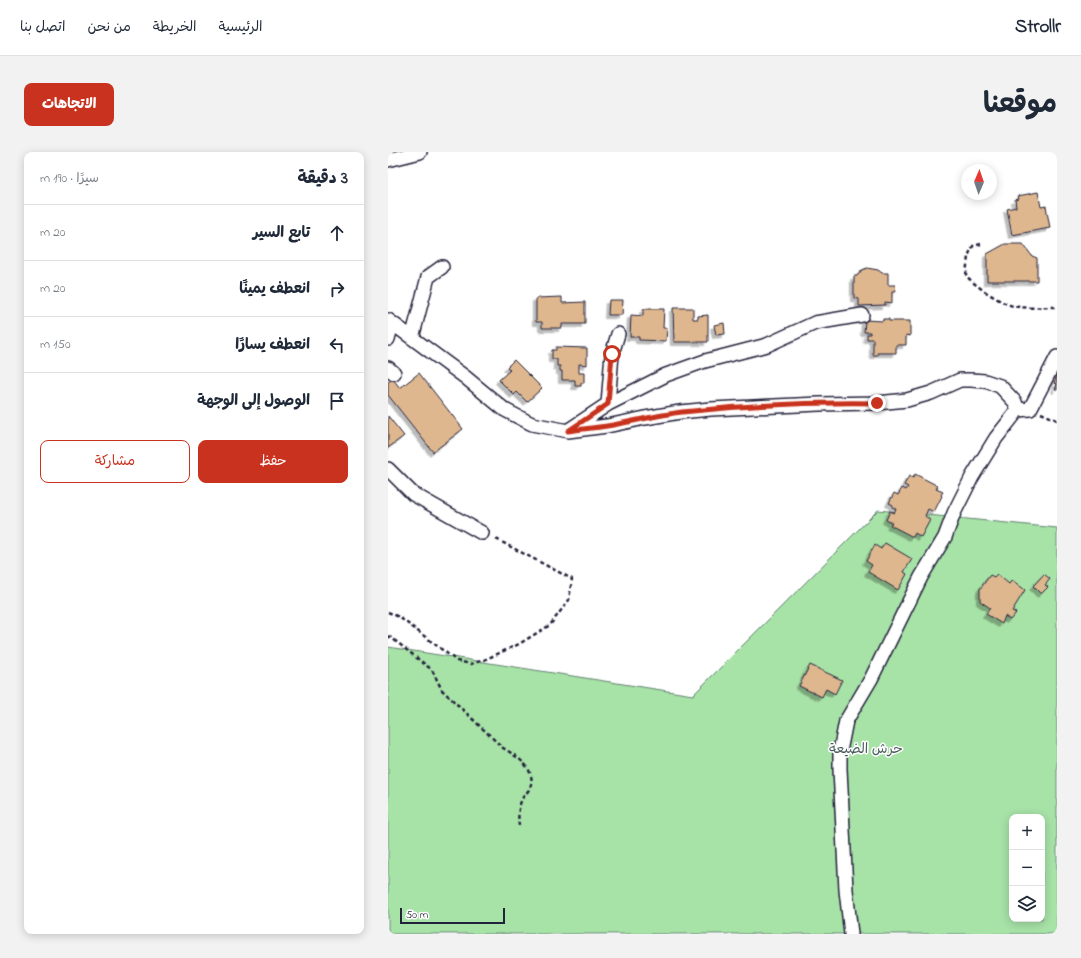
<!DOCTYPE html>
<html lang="ar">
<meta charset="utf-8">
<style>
:root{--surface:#fff;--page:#f2f2f3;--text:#1f2937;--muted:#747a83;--line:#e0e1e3;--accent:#c8321e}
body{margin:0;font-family:"Indie Flower","Playpen Sans Arabic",sans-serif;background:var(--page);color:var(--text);direction:rtl}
.controls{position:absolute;right:12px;bottom:12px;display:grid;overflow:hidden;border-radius:8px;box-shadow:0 2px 10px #0003}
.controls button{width:36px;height:36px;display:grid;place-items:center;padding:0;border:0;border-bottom:1px solid var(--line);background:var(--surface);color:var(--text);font:20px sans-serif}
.compass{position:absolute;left:573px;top:12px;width:36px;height:36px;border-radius:50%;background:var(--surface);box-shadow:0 2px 10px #0003;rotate:2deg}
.scale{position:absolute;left:12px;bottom:10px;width:105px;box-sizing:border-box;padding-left:4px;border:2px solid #22223b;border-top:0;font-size:11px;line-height:14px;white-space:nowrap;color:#22223b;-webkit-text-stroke:3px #fff;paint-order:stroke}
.stop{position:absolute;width:12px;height:12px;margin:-9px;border:3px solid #c8321e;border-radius:50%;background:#fff}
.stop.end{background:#c8321e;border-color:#fff;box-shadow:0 1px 4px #0008}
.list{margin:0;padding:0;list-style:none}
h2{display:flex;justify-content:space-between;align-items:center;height:52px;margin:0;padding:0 16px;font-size:17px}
h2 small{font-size:13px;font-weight:400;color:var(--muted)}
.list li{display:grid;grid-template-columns:26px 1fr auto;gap:12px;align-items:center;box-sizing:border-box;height:56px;padding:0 16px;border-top:1px solid var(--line)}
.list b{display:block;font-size:15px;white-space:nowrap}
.list em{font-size:13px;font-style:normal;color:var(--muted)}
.actions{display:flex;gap:8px;padding:12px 16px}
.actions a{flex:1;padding:9px 0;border:1px solid var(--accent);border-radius:8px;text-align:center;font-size:14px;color:var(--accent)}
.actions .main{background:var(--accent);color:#fff}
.icon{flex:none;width:22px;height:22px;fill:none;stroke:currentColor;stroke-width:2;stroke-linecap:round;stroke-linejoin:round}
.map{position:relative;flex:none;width:669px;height:782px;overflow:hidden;direction:ltr;border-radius:8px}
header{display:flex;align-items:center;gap:24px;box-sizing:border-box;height:56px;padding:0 20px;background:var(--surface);border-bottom:1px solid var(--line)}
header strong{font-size:19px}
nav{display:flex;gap:22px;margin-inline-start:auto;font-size:14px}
.intro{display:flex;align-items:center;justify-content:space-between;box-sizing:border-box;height:96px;padding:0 24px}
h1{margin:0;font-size:28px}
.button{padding:10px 18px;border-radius:8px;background:var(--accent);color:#fff;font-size:14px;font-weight:700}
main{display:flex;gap:24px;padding:0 24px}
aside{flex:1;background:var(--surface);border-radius:8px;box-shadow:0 2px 10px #0003}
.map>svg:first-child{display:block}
</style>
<header>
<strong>Strollr</strong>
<nav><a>الرئيسية</a><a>الخريطة</a><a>من نحن</a><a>اتصل بنا</a></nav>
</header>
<div class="intro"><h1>موقعنا</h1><a class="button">الاتجاهات</a></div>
<main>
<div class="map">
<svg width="669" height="782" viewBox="0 0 669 782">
<defs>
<filter id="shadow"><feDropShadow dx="-3.5" dy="3.5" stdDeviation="0" flood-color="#0004"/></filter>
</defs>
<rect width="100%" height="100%" fill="#fff"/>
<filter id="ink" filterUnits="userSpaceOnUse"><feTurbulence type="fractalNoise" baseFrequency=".025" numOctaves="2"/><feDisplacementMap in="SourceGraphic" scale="8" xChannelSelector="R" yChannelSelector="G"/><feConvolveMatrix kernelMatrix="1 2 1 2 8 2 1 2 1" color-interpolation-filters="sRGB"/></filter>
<g filter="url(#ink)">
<path fill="#a7e2a7" stroke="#648271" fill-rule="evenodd" d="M490,358L669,376V782H0V495L305,543ZM624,665H654V767H624Z"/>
<path fill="#dfb78f" stroke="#22223b" filter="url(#shadow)" d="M650,40L653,55L658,54L662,76L624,83L619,57L628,55L627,48L631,47L630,44Z
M617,92H635L644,104L649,106V129H599V102Z
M479,116L490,118L494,121H500V133H507L508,140H504V151L497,150V153L471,154V147L466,146V124H469L474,118Z
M174,145V151L197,150V172H174V176H154V170H148V146Z
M221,148H235L234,163H220Z
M285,156H305V167H310V164L320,163V190H286Z
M255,157H276L275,176H279L278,189L251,188V185H242L243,163L255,164Z
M495,167H501V169H522V184L518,183V193H508V201H489L490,203H485V187H479V182H482V180H476L477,168L495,169Z
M336,171L337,182L328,183L326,173Z
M168,195L199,196V213L191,212V221H196V231H193V234H187V228H174V219H172V214H169V207H164V198H168Z
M126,208L154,236L139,250L129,240L126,243L111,228L122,218L119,215Z
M31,221L75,277L45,300L0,243V230L5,227L12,236Z
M669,223V238L667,237L669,232L666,231Z
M0,264L16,284L0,296Z
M527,322L550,334L548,337L555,340L553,343L554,344L546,360L540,357L537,364L542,368L533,385L527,381L525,385L502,373L504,371L498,368L502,359L506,361L508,357L504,355L505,353L501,351L506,341L510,343L514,336L518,338L520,335L516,333L521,324L525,326Z
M497,391L524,407L516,420L519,422L510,438L480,420L484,413L478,409L487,393L493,397Z
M609,422L621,432L624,428L637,438L624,459L628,461L622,468L617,464L614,472L598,462L602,456L592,449V437L602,423L606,425Z
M656,422L662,427L657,433L660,435L653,442L645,434Z
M422,513L454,528L447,542L438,537L434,545L411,534Z"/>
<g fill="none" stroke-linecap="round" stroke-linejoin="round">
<defs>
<path id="street" d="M0,8L32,0
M0,168L77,225L117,258L144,272L180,279L219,274L257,266L292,260L323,257L431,252L489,251L519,248L543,241L572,228H583L597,229L612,234L627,250L630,258
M24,186L40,125L54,115
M0,187L4,172
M0,216L6,221
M220,252L224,202L230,182
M181,278L220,252L278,223L317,209L379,193L427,171L474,163
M0,317L25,342L94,381
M463,782L458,738L452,617V599L458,569L483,527L533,425L557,385L566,361L584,325L608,286L630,258L642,257L669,205"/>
</defs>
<use href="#street" stroke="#22223b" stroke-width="16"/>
<path stroke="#22223b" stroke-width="2.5" stroke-dasharray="4 3" stroke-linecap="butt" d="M593,92L585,94L580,104L578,123C585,133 613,151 625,154C637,157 656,155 669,155
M653,261L669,268
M0,460L11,465L69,509L83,512L96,508L131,492L162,473L181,448L184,427L106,386
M0,484L5,487L44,518L54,538L115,596C130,605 149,617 142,636C140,640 136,643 134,647C130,655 130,665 131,674"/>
<use href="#street" stroke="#fff" stroke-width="13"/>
</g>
</g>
<g fill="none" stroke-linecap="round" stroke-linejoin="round" filter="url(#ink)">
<path stroke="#c8321e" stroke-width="5" d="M224,202L220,252L180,279C193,277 206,276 219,274C244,270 269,263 294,260C358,253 424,250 489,251"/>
</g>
<g text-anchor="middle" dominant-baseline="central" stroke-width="3" stroke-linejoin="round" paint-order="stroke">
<g font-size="14" fill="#4a5c5b" stroke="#fff">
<text x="478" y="597">حرش الضيعة</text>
</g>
</g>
</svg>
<div class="controls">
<button>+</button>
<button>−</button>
<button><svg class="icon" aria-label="layers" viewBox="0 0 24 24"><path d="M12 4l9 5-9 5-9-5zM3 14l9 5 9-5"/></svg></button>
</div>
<svg class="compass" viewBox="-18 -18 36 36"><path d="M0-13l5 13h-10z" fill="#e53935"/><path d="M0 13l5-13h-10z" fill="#747a83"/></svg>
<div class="scale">50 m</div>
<div class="stop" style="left:224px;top:202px"></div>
<div class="stop end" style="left:489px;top:251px"></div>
</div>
<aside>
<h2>3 دقيقة<small>سيرًا · 190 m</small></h2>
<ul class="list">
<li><svg class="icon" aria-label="ahead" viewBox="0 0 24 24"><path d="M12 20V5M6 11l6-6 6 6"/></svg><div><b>تابع السير</b></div><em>20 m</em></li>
<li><svg class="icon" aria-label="right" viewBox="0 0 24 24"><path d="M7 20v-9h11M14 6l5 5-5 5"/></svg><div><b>انعطف يمينًا</b></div><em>20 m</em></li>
<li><svg class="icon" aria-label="left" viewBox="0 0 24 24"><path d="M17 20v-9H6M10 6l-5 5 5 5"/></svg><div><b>انعطف يسارًا</b></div><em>150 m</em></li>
<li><svg class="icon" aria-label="arrive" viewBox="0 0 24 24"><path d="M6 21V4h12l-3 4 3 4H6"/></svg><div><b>الوصول إلى الوجهة</b></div></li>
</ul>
<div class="actions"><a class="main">حفظ</a><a>مشاركة</a></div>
</aside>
</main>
